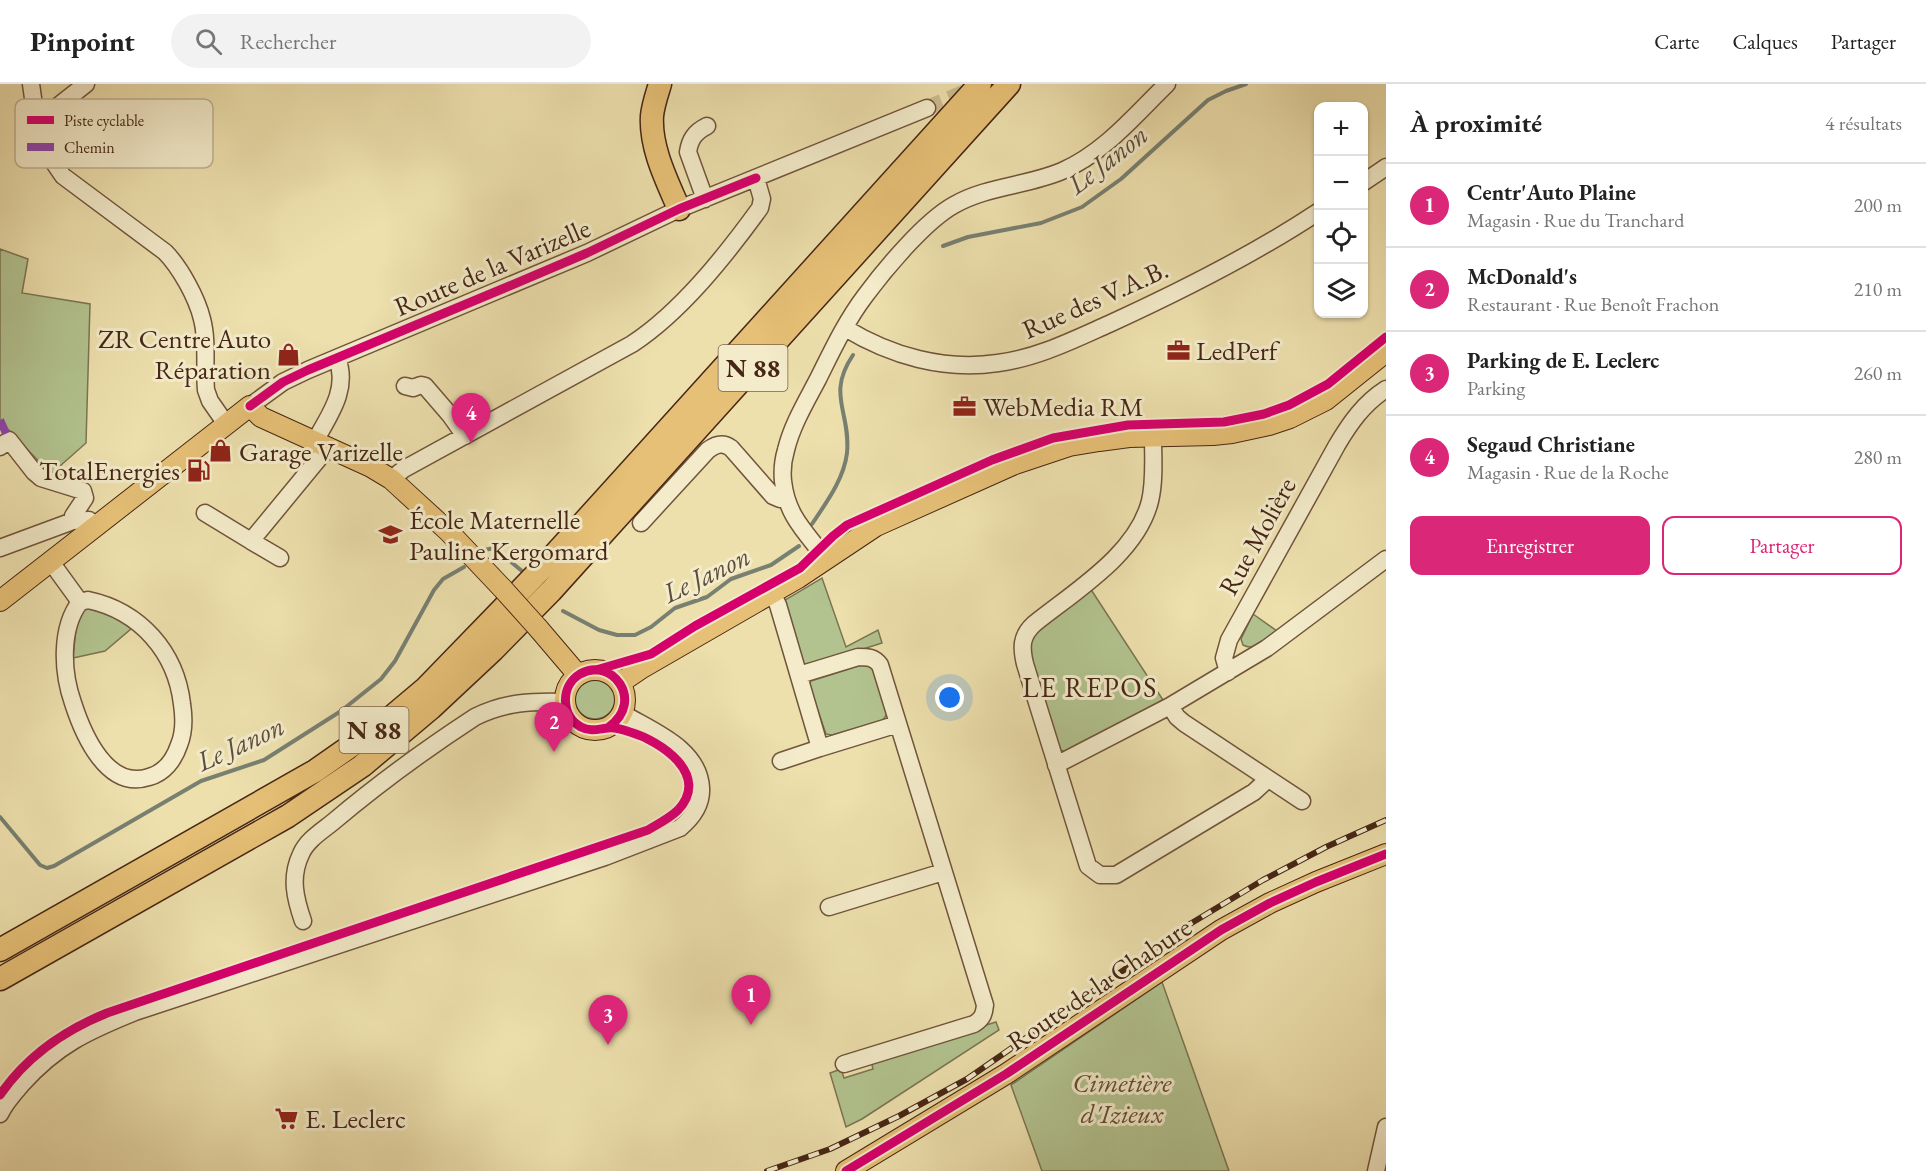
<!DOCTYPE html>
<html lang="fr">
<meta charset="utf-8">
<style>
:root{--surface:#fff;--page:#f2f2f2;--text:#222;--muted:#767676;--line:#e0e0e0;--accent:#db2777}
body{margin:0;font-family:"EB Garamond",serif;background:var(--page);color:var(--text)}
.controls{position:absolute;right:18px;top:18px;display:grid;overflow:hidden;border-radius:12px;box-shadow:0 2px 4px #0004}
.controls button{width:54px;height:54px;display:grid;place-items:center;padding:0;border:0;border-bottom:2px solid var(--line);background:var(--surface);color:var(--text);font:30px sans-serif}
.you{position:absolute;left:950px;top:614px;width:21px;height:21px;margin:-15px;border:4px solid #fff;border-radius:50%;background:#1a73e8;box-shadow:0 0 0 9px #1a73e833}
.badge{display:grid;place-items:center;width:39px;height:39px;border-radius:50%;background:var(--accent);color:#fff;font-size:20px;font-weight:700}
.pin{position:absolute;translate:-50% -50px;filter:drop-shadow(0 2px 3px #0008)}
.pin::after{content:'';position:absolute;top:32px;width:21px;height:18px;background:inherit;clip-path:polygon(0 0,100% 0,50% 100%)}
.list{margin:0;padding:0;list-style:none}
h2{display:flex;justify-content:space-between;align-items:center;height:78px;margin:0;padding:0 24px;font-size:26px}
h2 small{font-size:20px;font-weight:400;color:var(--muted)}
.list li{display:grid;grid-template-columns:39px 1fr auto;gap:18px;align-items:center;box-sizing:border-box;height:84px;padding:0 24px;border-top:2px solid var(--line)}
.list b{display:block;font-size:22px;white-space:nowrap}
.list p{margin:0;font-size:20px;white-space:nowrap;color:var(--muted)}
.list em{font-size:20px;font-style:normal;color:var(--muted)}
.actions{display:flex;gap:12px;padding:18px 24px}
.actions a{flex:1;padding:14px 0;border:2px solid var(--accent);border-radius:12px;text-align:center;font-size:21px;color:var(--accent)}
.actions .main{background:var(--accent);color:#fff}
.icon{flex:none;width:33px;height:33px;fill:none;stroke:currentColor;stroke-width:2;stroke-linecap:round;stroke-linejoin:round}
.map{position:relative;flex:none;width:1386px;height:1087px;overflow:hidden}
header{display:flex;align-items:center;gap:36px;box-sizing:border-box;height:84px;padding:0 30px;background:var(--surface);border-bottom:2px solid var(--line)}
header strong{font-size:28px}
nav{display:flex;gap:33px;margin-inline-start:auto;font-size:21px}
.search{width:420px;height:54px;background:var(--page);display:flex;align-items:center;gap:15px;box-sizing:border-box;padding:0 21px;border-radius:33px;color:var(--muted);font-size:22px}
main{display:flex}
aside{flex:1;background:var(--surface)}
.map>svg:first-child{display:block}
</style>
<header>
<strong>Pinpoint</strong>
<div class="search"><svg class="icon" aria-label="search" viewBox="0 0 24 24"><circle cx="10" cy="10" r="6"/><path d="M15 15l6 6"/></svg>Rechercher</div>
<nav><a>Carte</a><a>Calques</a><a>Partager</a></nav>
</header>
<main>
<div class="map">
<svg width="1386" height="1087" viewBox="0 0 1386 1087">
<rect width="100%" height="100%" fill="#ede0ad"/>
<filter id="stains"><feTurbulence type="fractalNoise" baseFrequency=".00333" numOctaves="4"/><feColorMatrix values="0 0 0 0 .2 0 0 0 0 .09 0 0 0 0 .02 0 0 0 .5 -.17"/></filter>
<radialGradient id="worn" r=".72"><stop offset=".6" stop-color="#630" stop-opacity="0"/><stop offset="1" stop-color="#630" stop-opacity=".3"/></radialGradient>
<path fill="#b2c38f" stroke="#7c7452" stroke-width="1.5" d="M0,165L28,175L22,209L90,220L86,359L51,390L0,337Z
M1063,355L868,436L841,453L839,450L868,433L1001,375Z
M822,494L846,563L878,546L882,559L813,581H805L802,578L785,516Z
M1090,504L1163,616L1069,668L1059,666L1028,569L1033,550Z
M89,525L106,529L132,544L105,567L73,574L76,544L83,526Z
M1253,530L1277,547C1268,554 1255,568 1243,561L1241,555Z
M865,580L873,581L887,630L883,636L832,651L826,650L809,601L811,597Z
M575 615a20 20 0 1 1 40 0a20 20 0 1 1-40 0Z
M1162,898L1229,1087H1042L1011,1001Z
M996,938L999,946L862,1035L846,1043L830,989L841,985L844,994L873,985L871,977Z"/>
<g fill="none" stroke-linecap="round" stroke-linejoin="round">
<path stroke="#788072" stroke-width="4" d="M943,162L968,153L1041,139L1082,123L1121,95L1208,16L1226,7L1246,0
M812,440C826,419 844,395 847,369C851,328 826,311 853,271
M480,467L494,464L522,487
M563,527L599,546L617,551H635L651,543L675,524L707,513L731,495L771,481L799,462
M0,733L40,781L47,784L54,782L201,697L264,676L341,627L381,595L395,577L434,506L443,495L464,483"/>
<path stroke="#ccbb8f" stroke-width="16" stroke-dasharray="16 8" stroke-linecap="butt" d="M927,24L973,5"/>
<defs>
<path id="minor" d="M31,0L36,35L41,54L50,73L63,92L165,168C180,183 197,214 202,235C208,257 204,283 206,306L210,317L226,340
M36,35L53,26L86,0
M1364,98L1386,83
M705,115L688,68C690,55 695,48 707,42
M845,244C891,272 944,287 998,279C1037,274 1073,256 1109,240C1181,207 1253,171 1318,128
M405,302L413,304L421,301L425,302L450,331L465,352
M250,322L283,298L308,286L587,169L679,125L927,24
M319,350C333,326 348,302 337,274
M1153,352C1153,373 1155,396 1150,417C1137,470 1075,507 1034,540C1021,552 1021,563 1025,580L1088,782L1100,791H1116L1254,708L1268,695
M0,363L9,356L34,388L41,394L83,407L85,414L73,432V437
M391,395L404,385L632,260C681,228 726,171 760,124L762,115L756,94
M205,429L251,457L321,372L327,363
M641,439L708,366C716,360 723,358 731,364L773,412L780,415L786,414
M251,457L280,474
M0,464L73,437L89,436L96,443
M826,475C806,448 787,433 783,397C782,387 783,376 786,366C792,341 806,318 818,295C832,267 846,237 865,212C885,185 925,137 954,121C987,102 1027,102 1062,87C1104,69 1135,31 1167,0
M51,478L80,518
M772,509L778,521L820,664L898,640
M88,516C140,527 176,568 182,620C184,633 184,649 179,661C174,676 164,689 149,693C107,707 83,650 73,619C62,588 60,544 80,518Z
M1228,588L1224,574L1229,556L1337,361C1350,339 1364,319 1386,305
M799,591L858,573C868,573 874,573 880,581L985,921C984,931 982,935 974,940L844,980
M1170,622L1177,633L1184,639L1302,717
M781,677L820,664
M1056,681L1170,622L1267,564L1386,475
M829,823L943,788
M303,837C295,814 290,793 301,770C307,756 322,747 333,738C378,700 426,665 475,633C505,618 532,617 565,618
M0,1030C5,1019 14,1009 22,1000C57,961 88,947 135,928L605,773L680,744C692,734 702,721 701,704C699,664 652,647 622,629
M1376,1087L1386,1043"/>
<path id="major" d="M0,517L250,322L261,333L371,383L391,395L449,448L503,505
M538,544L578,591
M565 616a30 30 0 1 1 60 0a30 30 0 1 1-60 0Z
M620,599L642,584L798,494L876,442L1015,380L1069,362L1099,357L1129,353L1213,351L1232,349L1269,341L1290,334L1326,316L1386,268
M846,1087L1006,990L1221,846L1270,819L1316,798L1386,770"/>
<path id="highway" d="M660,0C657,10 653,21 652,32C650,64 667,97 679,125
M0,866L315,687L388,636L426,604L546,480L980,0
M0,895L288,732L362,682L431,624L493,566L551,507L1009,0"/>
</defs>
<use href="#minor" stroke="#70543b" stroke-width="19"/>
<use href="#major" stroke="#462615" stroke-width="22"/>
<use href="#highway" stroke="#462615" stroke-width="25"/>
<use href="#minor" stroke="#f3ebca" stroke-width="16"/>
<use href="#major" stroke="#e6c076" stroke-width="20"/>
<use href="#highway" stroke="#e6c076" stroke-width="22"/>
<defs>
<path id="rail" d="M767,1087L830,1065L899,1032L967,995L1190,840L1263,796L1326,763L1386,736"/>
</defs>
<use href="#rail" stroke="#462615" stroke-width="6"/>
<use href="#rail" stroke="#f3ebca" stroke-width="4" stroke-dasharray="11" stroke-linecap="butt"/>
<defs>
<path id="major-bridge" d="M503,505L538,544"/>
</defs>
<use href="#major-bridge" stroke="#462615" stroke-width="22" stroke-linecap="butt"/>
<use href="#major-bridge" stroke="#e6c076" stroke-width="20"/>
<path stroke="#8e44ad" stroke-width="8" stroke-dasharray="15 8" stroke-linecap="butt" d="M0,336L9,356"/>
<defs>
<path id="cycleway" d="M250,322L283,298L308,286L507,203L587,169L679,125L756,94
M596,586L651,570L695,542L800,484L833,452L847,441L992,376L1053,354L1128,341L1224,338L1264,330L1289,321L1328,300L1386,253
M0,1011C26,973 65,946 107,929L648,746C658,740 670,734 678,726C711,691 661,657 630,648C624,646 615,643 608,644C598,645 591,648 581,643C561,632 560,602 580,590C612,572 645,617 609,643
M846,1087L1006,990L1221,846L1270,819L1316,798L1386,770"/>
</defs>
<use href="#cycleway" stroke="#f3ebca" stroke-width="13"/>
<use href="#cycleway" stroke="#d6006c" stroke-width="9"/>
</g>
<defs>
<symbol id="office-bare" viewBox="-9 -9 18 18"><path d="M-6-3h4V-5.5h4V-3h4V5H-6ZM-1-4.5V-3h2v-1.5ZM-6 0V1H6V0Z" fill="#8f2418" stroke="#f3ebca" stroke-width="2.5" paint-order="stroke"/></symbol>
<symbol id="shop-bare" viewBox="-9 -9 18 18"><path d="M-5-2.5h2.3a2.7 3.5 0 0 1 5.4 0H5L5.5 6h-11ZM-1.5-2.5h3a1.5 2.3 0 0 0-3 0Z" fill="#8f2418" stroke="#f3ebca" stroke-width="2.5" paint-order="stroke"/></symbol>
<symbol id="fuel-bare" viewBox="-9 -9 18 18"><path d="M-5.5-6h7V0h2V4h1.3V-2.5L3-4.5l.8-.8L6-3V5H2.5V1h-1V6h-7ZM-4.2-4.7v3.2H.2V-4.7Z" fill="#8f2418" stroke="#f3ebca" stroke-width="2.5" paint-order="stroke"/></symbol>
<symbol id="school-bare" viewBox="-9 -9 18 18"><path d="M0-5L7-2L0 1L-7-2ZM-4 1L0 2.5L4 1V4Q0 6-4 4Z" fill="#8f2418" stroke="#f3ebca" stroke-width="2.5" paint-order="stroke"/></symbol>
<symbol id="supermarket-bare" viewBox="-9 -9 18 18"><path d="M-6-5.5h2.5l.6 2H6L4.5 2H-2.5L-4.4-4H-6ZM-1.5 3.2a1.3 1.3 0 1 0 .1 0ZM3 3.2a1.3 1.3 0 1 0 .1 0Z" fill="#8f2418" stroke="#f3ebca" stroke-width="2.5" paint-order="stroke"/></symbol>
</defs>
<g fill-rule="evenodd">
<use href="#office-bare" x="1162" y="250" width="33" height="33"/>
<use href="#shop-bare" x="272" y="254" width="33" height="33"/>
<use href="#office-bare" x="948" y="306" width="33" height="33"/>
<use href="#shop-bare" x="204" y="350" width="33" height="33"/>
<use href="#fuel-bare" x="182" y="370" width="33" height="33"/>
<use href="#school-bare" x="374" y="434" width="33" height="33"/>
<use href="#supermarket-bare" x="270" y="1018" width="33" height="33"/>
</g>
<g text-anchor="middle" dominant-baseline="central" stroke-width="6" stroke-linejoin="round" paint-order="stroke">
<g fill="#f3ebca" stroke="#7a614b" stroke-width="1.5">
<rect x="718.5" y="261" width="69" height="46" rx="4.5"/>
<rect x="339.5" y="623" width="69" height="46" rx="4.5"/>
</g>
<g font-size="26" font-weight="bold" fill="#462615">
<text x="753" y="284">N 88</text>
<text x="374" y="646">N 88</text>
</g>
<g font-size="27" fill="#462615" stroke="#f3ebca">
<text transform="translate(492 183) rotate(-23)">Route de la Varizelle</text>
<text transform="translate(1095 215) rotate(-24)">Rue des V.A.B.</text>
<text transform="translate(1257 452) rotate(-61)">Rue Molière</text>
<text transform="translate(1099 900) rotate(-34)">Route de la Chabure</text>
</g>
<g font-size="27" fill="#462615" stroke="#f3ebca" text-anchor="start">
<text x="271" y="254" text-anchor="end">ZR Centre Auto<tspan x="271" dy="31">Réparation</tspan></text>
<text x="1196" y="266">LedPerf</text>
<text x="983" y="322">WebMedia RM</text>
<text x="239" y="367">Garage Varizelle</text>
<text x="180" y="386" text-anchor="end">TotalEnergies</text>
<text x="409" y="435">École Maternelle<tspan x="409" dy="31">Pauline Kergomard</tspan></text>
<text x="305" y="1034">E. Leclerc</text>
</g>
<g font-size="27" font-style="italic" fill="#614d34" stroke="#f3ebca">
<text x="1122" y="998">Cimetière<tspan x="1122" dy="31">d'Izieux</tspan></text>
</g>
<g font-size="28" font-style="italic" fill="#5b4c3c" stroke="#f3ebca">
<text transform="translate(1107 75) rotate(-38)">Le Janon</text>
<text transform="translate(706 490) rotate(-26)">Le Janon</text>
<text transform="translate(240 659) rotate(-25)">Le Janon</text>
</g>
<g font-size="28" letter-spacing="1.5" fill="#462615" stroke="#f3ebca">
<text x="1090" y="603">LE REPOS</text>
</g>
</g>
<rect x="15" y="15" width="198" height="69" rx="9" fill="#f3ebca" stroke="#bfb094" stroke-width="1.5"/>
<rect x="27" y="32" width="27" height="8" fill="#d6006c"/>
<rect x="27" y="59" width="27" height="8" fill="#8e44ad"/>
<g font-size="16" fill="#462615">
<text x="64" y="42">Piste cyclable</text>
<text x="64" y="69">Chemin</text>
</g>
<rect width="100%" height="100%" filter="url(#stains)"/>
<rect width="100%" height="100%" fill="url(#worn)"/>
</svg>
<div class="controls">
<button>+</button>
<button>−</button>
<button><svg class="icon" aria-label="locate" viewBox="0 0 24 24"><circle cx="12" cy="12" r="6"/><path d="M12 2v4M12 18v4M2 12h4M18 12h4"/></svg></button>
<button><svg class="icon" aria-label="layers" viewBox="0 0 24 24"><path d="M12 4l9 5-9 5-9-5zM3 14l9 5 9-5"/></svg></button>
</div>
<div class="you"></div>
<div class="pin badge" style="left:751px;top:941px">1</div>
<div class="pin badge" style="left:554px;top:668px">2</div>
<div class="pin badge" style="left:608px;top:961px">3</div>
<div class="pin badge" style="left:471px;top:359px">4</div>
</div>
<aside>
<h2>À proximité<small>4 résultats</small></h2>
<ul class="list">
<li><span class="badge">1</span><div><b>Centr'Auto Plaine</b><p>Magasin · Rue du Tranchard</p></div><em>200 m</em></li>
<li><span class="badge">2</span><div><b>McDonald's</b><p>Restaurant · Rue Benoît Frachon</p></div><em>210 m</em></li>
<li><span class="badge">3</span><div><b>Parking de E. Leclerc</b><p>Parking</p></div><em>260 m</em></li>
<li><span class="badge">4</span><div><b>Segaud Christiane</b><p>Magasin · Rue de la Roche</p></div><em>280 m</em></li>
</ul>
<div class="actions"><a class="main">Enregistrer</a><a>Partager</a></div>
</aside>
</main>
